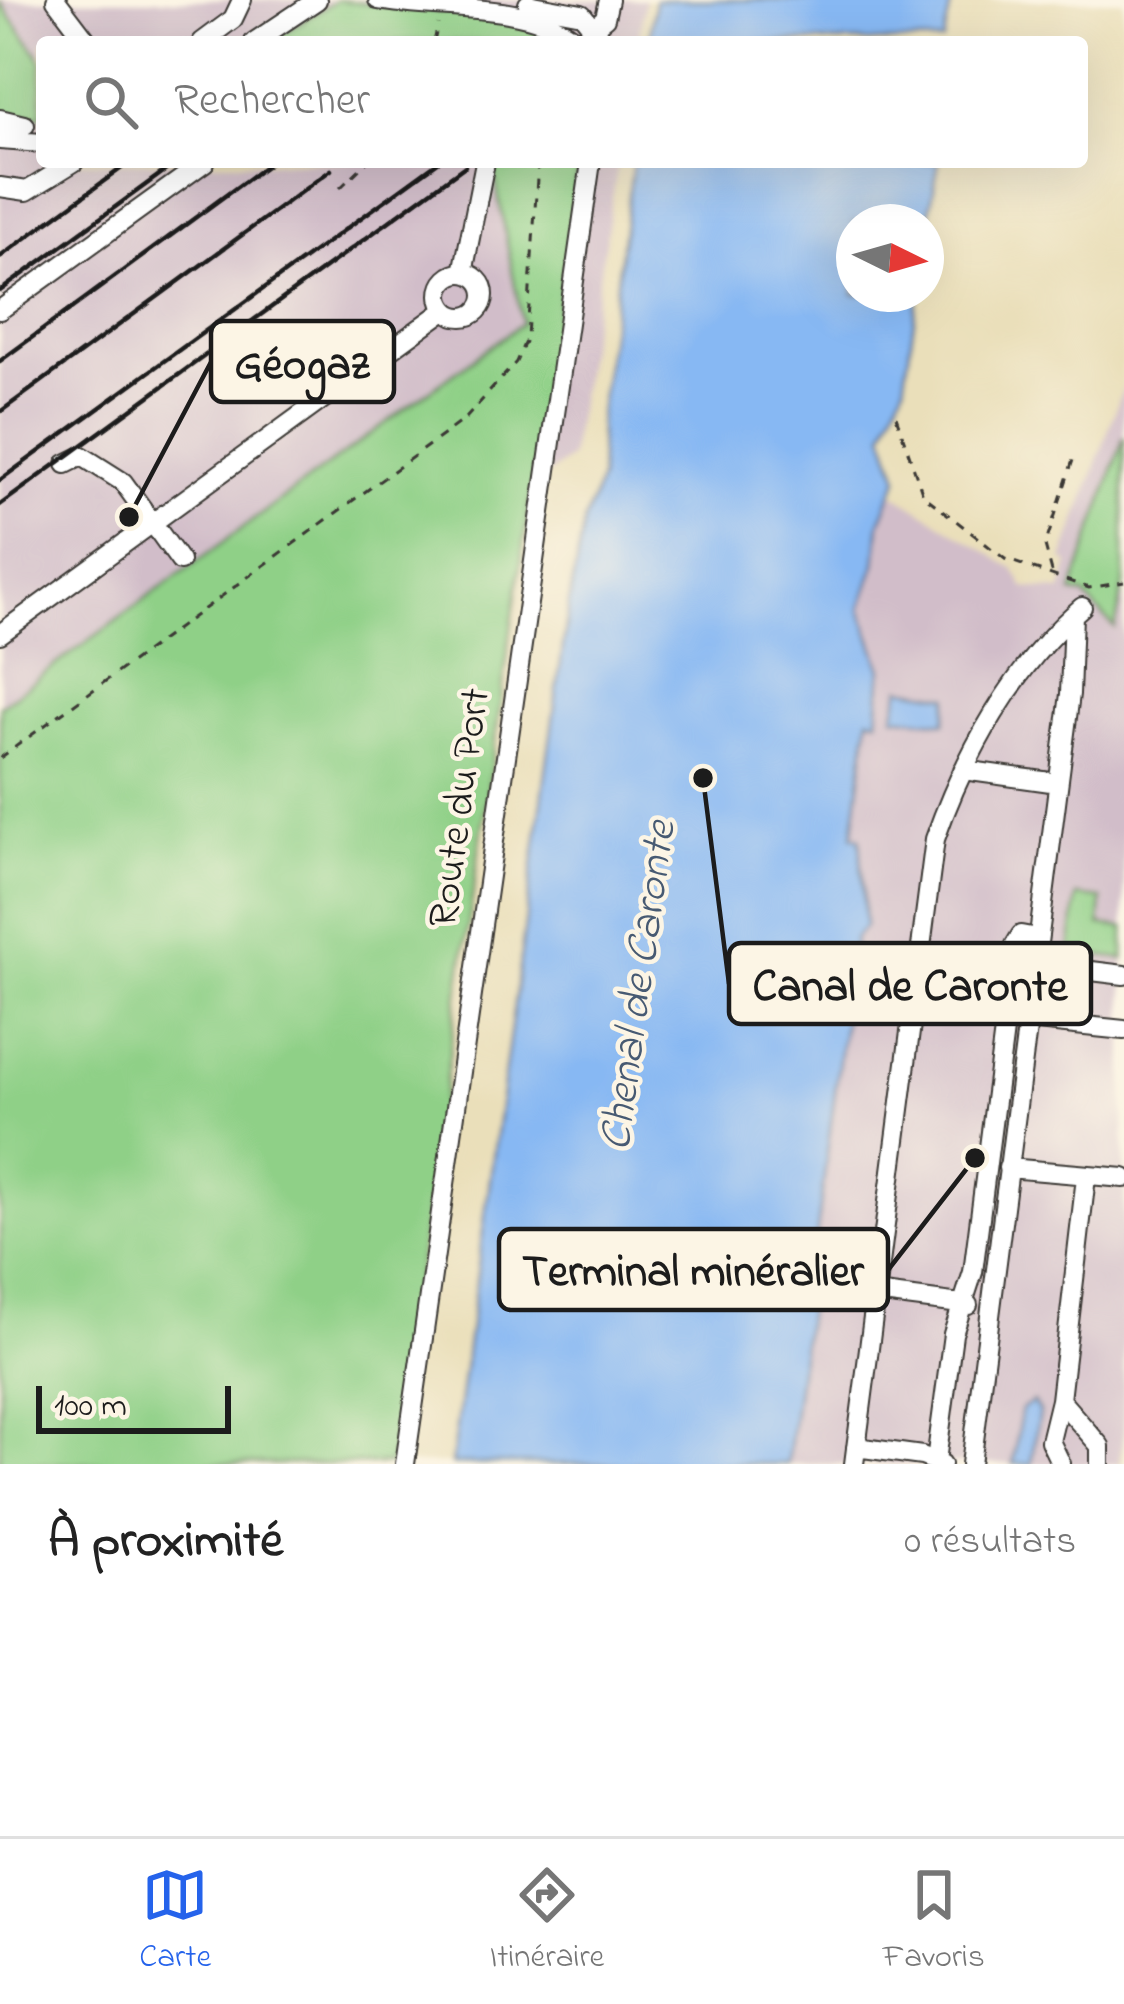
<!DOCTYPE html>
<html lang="fr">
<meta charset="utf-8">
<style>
:root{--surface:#fff;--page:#f6f6f6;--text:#222;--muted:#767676;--line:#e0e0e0;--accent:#2563eb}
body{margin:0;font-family:"Indie Flower",sans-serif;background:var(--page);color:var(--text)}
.compass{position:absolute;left:836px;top:204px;width:108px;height:108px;border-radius:50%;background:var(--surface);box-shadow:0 12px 48px #0002;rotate:95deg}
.scale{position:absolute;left:36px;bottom:30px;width:195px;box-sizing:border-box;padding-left:12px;border:6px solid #1c1c1c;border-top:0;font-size:33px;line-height:42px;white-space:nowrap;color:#1c1c1c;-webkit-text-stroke:9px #fcf5e5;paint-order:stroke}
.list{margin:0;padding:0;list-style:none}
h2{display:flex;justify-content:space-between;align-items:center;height:156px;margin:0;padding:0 48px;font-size:51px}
h2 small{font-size:39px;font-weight:400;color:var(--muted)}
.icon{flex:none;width:66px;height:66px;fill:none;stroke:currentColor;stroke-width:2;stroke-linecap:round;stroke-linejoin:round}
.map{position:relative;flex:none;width:1124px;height:1464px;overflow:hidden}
.search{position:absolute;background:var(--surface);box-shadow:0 12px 48px #0002;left:36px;right:36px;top:36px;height:132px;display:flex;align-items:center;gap:30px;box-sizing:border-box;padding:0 42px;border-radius:12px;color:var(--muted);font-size:45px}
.sheet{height:372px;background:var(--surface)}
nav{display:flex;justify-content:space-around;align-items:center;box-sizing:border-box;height:168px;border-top:3px solid var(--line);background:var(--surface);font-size:33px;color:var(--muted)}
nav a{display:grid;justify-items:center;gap:6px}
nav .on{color:var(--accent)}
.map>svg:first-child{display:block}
</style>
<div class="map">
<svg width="1124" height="1464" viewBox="0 0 1124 1464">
<rect width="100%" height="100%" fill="#fcf5e5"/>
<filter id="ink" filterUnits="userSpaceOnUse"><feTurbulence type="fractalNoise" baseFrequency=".00833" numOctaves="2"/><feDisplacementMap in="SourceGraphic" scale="24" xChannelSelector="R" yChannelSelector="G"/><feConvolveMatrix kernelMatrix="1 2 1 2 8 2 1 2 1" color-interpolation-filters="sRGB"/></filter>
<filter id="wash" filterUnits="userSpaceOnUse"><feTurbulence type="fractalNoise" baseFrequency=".004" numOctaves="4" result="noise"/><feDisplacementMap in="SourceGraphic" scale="48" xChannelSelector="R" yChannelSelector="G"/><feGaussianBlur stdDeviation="2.7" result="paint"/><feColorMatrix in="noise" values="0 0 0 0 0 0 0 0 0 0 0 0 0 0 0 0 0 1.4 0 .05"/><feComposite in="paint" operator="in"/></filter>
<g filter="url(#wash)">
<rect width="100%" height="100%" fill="#eadfba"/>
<path fill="#d1bdc9" d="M0,0H645L638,42H42V162H618L570,458L0,872Z
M1124,385V437L1072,592L1083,595L1115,627L1124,584V928L1099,925L1070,951L1124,959V1428L1119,1464H787L855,936L865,926L859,838L853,837L869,717L878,719L882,669L861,608L876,564L880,522L893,493L1014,569L1025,588L1062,591L1069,563L1063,560Z"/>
<path fill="#8fd087" stroke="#567652" stroke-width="3" d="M337,0L533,21L568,42H269Z
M0,2L42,60V117L0,113Z
M492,162H579L390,1464H0V706L522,323Z
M1124,437V584L1115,628L1083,595L1072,593Z
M1077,896L1102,899L1100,925L1124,928V959L1070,952Z"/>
<path fill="#87b8f3" stroke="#526a88" stroke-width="3" d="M655,0H952L943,42H649Z
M633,162H939L926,230V222H854V294H918L904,386L884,433L899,477L880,522L876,564L861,608L882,669L878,719L869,718L853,836L860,838L865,927L855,937L787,1464H451L569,603L584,523L600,479L599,415Z
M901,688L949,696L945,722L894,716Z
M1033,1402L1039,1412L1031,1464H1013L1021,1410Z"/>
</g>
<g filter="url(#ink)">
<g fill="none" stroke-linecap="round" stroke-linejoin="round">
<defs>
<path id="minor" d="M56,0L88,42
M378,0C442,12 530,0 578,42
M528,4L582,14L604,42
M590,30L605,18L609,0
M202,42L233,19L242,0
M254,42L317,0
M0,119L25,125H0
M0,140L42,143
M0,187L27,191L74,162
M440 295a22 22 0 1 1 44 0a22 22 0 1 1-44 0Z
M463,273L485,162
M0,310L205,162
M66,464L82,456L123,482L180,561
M0,634L445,310
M963,770L1058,783
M1034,964L1124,975
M1027,1020L1124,1030
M1008,1168L1124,1178
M1086,1177L1060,1400L1100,1446V1464
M875,1293L968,1305
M1060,1400L1050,1441L1061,1464
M856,1447L922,1456L942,1464
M936,1461L953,1334L973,1272L1015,945L1021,935L1037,938
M405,1464L591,162
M854,1464L935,839C964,756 1014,665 1082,607
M971,1464L1070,694L1073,615"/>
</defs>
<use href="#minor" stroke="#3b3934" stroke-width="22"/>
<path stroke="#3b3934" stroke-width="3" stroke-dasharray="9 9" stroke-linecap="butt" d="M326,42H379
M434,42L438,24
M340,188L367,162
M896,416L923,495L1005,559L1089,588L1124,582
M1052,572L1045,546L1073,460
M0,758L466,418L516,362L527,337L538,162"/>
<use href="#minor" stroke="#fff" stroke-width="18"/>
<path stroke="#1c1c1c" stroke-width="4.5" d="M0,257L130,162
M0,291L177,162
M0,361L271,162
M0,412L331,170
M0,480L438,162
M0,505L465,166"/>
</g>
</g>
<g text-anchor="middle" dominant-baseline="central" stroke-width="9" stroke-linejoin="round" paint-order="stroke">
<g font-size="42" fill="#1c1c1c" stroke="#fcf5e5">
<text transform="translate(461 808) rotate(-82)">Route du Port</text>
</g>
<g font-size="45" font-style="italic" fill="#475a72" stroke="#fcf5e5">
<text transform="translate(640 986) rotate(-82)">Chenal de Caronte</text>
</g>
</g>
<path fill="none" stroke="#1c1c1c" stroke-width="4.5" d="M129 517L211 362M703 778L729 984M975 1158L888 1270"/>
<g fill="#1c1c1c" stroke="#fcf5e5" stroke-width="4.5">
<circle cx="129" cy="517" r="12"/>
<circle cx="703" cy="778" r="12"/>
<circle cx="975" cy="1158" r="12"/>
</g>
<g fill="#fcf5e5" stroke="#1c1c1c" stroke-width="4.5">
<rect x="211" y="321" width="183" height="81" rx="12"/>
<rect x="729" y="943" width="362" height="81" rx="12"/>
<rect x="499" y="1229" width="389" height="81" rx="12"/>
</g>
<g font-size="45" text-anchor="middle" font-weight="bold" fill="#1c1c1c">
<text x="302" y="378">Géogaz</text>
<text x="910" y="1000">Canal de Caronte</text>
<text x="693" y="1285">Terminal minéralier</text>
</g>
</svg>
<svg class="compass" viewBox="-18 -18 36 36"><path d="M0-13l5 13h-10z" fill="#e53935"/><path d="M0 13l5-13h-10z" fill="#767676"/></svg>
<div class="scale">100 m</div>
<div class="search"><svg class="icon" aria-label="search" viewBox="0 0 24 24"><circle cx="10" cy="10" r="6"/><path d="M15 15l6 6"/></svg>Rechercher</div>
</div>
<section class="sheet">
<h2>À proximité<small>0 résultats</small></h2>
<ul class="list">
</ul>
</section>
<nav>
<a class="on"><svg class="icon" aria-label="map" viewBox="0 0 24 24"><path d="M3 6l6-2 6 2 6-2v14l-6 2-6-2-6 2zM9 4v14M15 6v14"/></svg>Carte</a>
<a><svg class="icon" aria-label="directions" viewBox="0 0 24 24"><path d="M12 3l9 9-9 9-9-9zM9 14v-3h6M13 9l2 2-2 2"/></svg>Itinéraire</a>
<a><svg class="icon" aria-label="saved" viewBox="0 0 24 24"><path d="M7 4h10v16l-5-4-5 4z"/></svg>Favoris</a>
</nav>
